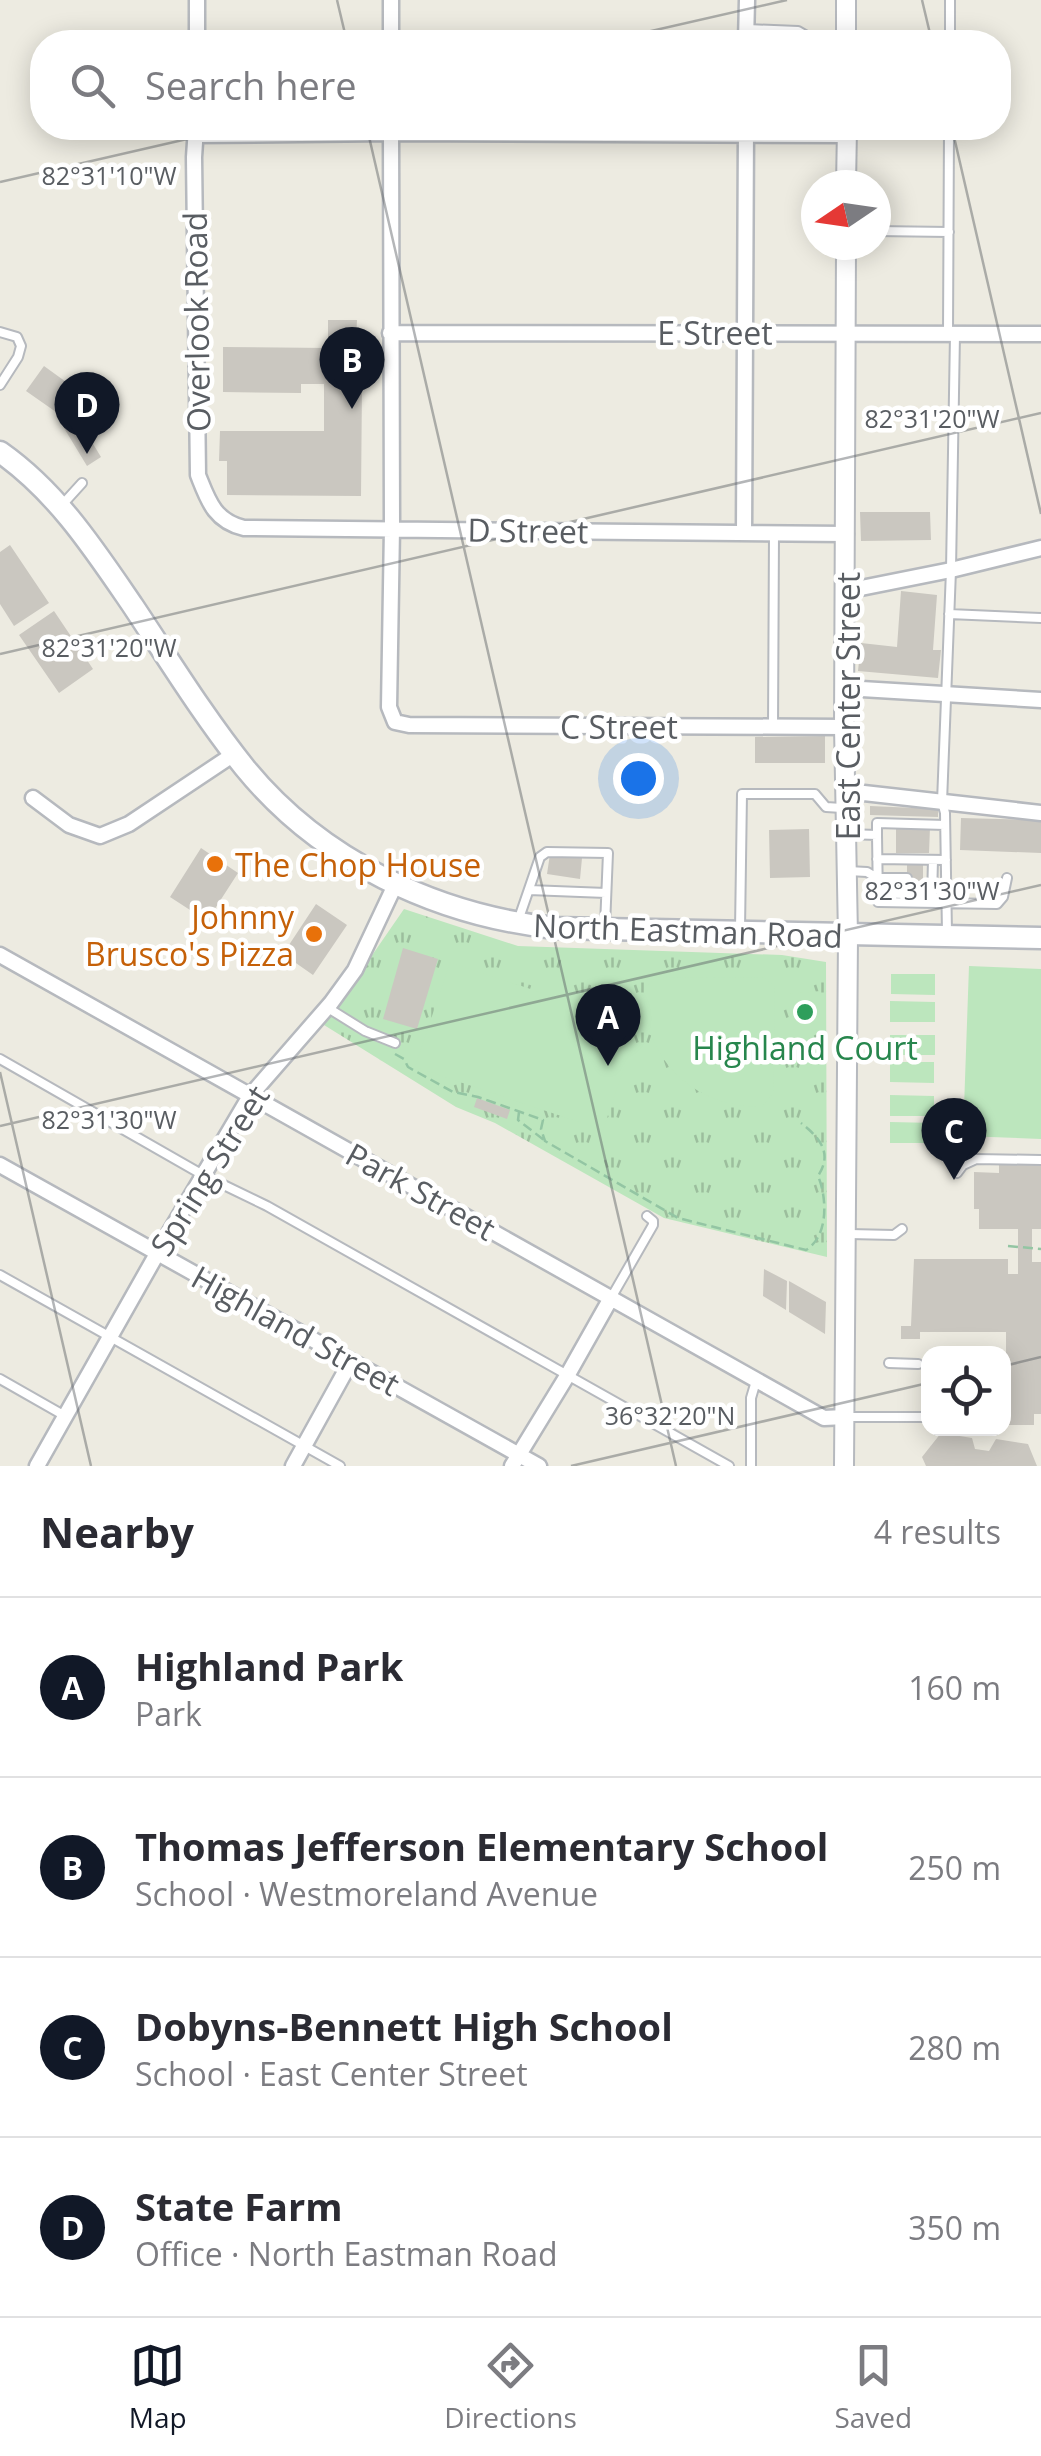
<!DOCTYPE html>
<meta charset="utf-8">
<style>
:root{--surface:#fff;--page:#f7f7f7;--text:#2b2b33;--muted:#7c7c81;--line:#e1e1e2;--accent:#111827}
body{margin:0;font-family:"Open Sans",sans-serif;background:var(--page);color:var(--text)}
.controls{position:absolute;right:30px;bottom:30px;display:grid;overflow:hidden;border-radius:20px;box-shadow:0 5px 25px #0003}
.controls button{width:90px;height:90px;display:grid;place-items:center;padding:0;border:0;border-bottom:2px solid var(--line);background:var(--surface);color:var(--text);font:50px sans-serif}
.compass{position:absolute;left:801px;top:170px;width:90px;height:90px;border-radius:50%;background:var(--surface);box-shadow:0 5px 25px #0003;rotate:257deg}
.you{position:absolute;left:638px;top:778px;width:35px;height:35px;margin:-25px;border:8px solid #fff;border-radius:50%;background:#1a73e8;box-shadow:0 0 0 15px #1a73e833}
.badge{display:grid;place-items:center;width:65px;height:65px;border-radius:50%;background:var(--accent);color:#fff;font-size:32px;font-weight:700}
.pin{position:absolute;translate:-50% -82px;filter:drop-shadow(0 2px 5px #0008)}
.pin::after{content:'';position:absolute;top:52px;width:35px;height:30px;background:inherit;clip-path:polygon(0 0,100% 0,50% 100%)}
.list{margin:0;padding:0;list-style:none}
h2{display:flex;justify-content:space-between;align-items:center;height:130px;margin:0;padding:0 40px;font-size:42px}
h2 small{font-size:32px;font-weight:400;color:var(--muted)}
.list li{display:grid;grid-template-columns:65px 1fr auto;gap:30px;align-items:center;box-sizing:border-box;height:180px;padding:0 40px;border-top:2px solid var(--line)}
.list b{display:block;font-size:38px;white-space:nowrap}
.list p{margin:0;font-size:32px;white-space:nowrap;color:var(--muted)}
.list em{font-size:32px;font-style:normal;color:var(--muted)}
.icon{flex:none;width:55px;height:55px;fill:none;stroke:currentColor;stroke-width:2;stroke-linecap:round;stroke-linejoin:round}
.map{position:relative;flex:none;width:1041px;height:1466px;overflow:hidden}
.search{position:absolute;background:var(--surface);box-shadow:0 5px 25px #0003;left:30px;right:30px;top:30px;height:110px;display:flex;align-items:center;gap:25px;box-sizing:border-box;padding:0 35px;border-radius:40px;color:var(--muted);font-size:38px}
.sheet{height:850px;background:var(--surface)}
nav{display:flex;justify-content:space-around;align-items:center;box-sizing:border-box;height:140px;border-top:2px solid var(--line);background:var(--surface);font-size:28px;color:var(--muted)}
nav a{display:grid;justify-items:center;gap:5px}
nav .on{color:var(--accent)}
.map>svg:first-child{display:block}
</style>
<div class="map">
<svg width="1041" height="1466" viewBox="0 0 1041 1466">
<defs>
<pattern id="grass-tufts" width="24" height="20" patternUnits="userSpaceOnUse" patternTransform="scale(2.5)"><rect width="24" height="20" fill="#bce6bd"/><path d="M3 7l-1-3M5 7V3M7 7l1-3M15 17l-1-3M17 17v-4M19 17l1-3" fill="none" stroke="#9cbe9d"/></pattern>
</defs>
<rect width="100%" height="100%" fill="#edebe1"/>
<path fill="url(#grass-tufts)" d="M404,909L518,946L782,955L826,962L827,1257L664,1218L495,1123L456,1107L324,1025Z"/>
<path fill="#bce6bd" d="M450,962L638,1025L603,1130L415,1067Z
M969,966L1041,969V1139L963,1136Z
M891,974H935V995L891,994Z
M657,977L765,978L775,987L773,1093L762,1107C693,1107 642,1059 644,988Z
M820,991V1029L790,1030V994Z
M890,1001L935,1002V1022H890Z
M890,1035H935V1055H890Z
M890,1062H934V1083L890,1082Z
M890,1095L934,1096V1116H890Z
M890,1122L935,1123L934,1143H890Z"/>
<path fill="#cac7c0" d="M328,320H357L356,340H367L366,354H374V384H362L361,496L227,495V461H219L220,431H324V384H301V393L223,392V347L328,348Z
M44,366L73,387L56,412L26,391Z
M78,419L101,457L87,466L64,428Z
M860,512H930L931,540L861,541Z
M10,545L49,603L14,626L0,604V552Z
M901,591L937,595L933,650H941L938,678L858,671L861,643L897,647Z
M54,611L93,669L59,693L19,635Z
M825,736V763H755V737Z
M870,806L938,809V817L870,815Z
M961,818L1041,820V853L960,850Z
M896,827H930L929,853H896Z
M809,829L810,877L770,878L769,830Z
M201,848L238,873L207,921L170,897Z
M550,854L582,858L580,879L547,874Z
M907,865H923V892H907Z
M316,904L347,925L313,975L283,954Z
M403,948L438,959L417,1029L383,1019Z
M477,1098L510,1110L507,1119L474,1107Z
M1008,1162H1041V1229H1032V1262H1041V1414H1034V1425H1006V1332H920V1339H901V1326H911L914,1259H1008V1274H1018V1229H979V1209H974V1172L999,1173V1164H1007Z
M764,1269L787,1281L786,1310L763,1296Z
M789,1281L826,1302L825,1334L789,1312Z
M941,1433L972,1438L975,1449L989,1451L996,1439L1028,1444L1037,1466H926L922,1457Z"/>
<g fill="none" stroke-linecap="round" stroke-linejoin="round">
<defs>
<path id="service" d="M747,29L798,31L810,38
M810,42V38L846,37
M950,42V0
M876,231L949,232
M0,332L17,337L21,346L18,357L0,385
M948,333L949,128
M62,505L82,483
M949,614L1041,618
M773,727L774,533
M847,834L877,835L878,902L997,904L1003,897L1007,878
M877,835V823L945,825
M877,859L946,860
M848,871L867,872L877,878H907
M529,890L606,893
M877,893L932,895
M932,898L933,860
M518,921L540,857L547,852L608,853L605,926
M740,929L742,794H815L826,807L842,808
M947,933L945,813L942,802L951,570L955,334
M328,1008L365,1031L395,1043
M0,1059L203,1175L267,1206L729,1466
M957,1173L963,1165L976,1159L1041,1160
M849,1234L894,1235L902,1229
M0,1275L340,1466
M611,1298L653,1225V1221L647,1216
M889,1363L918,1364
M0,1379L65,1416
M845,1417H928
M751,1466V1398L756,1381"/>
<path id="minor" d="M197,42V0
M391,42V0
M746,42L747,0
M196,128L194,157L198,475C208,500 214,521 244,528L846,534
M391,128L392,528L389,707L395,722L409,725L844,727
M196,135L391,133L847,135
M390,333L1041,334
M744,533L746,128
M846,591L951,570L1041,548
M845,688L1041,700
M846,791L1041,813
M33,798L69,825L100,836L129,824L234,754
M0,955L824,1418L845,1417
M0,1165L539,1466
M37,1466L158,1252L250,1096L331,1003L355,970L395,885
M293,1466L351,1361
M512,1466L567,1376L611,1298"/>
<path id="tertiary" d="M846,0V42
M846,185L847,128
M844,1466L848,936L844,727L846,245"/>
<path id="secondary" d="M0,452C57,492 94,549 133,606C169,660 204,717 245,768C321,861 436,915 554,928L1041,938"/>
</defs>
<use href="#service" stroke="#b6b9be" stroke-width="12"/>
<use href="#minor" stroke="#b6b9be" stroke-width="19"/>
<use href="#tertiary" stroke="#b6b9be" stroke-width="22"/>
<use href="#secondary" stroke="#b7bac0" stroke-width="25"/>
<path stroke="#93c5a3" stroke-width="2.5" stroke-dasharray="10 5" stroke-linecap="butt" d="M395,1054L404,1059L408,1067L453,1092L478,1097L543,1120L541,1129L545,1141L678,1218L806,1250C829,1236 827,1197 818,1176C833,1153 820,1138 801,1123
M519,1112L518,1120L544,1140
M1008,1246L1041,1249"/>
<use href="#service" stroke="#fff" stroke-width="8"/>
<use href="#minor" stroke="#fff" stroke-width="14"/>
<use href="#tertiary" stroke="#fff" stroke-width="18"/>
<use href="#secondary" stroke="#fff" stroke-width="20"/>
</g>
<path fill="none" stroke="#595d62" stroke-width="2.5" stroke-opacity="0.45" d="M337,0L347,42M922,0L932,42M603,42L787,0M367,128L676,1466M952,128L1041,514M0,182L235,128M0,654L1041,413M0,1072L91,1466M0,1126L1041,885M1004,1366L1041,1357M571,1466L928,1383"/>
<g fill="#e8710a" stroke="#fff" stroke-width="4">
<circle cx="215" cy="864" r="10"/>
<circle cx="314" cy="934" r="10"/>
</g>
<circle fill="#2e9e5b" stroke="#fff" stroke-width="4" cx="805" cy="1012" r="10"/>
<g text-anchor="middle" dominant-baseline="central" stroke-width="9" stroke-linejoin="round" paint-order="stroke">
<g font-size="32" fill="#595d62" stroke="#fff">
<text transform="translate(196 322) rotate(-91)">Overlook Road</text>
<text x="715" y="332">E Street</text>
<text transform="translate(528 530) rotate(1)">D Street</text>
<text transform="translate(847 706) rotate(-90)">East Center Street</text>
<text x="619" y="726">C Street</text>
<text transform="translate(688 930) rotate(2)">North Eastman Road</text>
<text transform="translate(209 1170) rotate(-58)">Spring Street</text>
<text transform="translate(421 1191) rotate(29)">Park Street</text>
<text transform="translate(296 1330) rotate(29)">Highland Street</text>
</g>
<g font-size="32" fill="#c56008" stroke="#fff" text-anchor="start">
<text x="235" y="864">The Chop House</text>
<text x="294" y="916" text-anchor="end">Johnny<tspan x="294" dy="37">Brusco's Pizza</tspan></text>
</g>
<g font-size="32" fill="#27864d" stroke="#fff">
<text x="805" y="1047">Highland Court</text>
</g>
</g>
<g font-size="25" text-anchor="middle" fill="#595d62" stroke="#fff" stroke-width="9" stroke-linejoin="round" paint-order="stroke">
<text x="109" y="185">82°31'10"W</text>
<text x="932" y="428">82°31'20"W</text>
<text x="109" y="657">82°31'20"W</text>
<text x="932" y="900">82°31'30"W</text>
<text x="109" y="1129">82°31'30"W</text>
<text x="670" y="1425">36°32'20"N</text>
</g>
</svg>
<div class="controls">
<button><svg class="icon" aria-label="locate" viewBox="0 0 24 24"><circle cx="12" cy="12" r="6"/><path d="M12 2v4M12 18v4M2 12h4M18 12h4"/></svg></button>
</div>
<svg class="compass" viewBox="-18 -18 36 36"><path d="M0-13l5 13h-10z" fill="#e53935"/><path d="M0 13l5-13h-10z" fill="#7c7c81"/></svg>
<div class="you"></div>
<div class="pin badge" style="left:608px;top:1066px">A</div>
<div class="pin badge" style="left:352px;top:409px">B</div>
<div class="pin badge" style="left:954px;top:1180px">C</div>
<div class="pin badge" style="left:87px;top:454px">D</div>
<div class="search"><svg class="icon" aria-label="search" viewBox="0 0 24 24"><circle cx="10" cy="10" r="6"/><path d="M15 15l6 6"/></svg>Search here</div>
</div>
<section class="sheet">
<h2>Nearby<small>4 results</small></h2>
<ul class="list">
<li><span class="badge">A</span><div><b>Highland Park</b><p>Park</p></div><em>160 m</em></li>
<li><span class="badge">B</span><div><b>Thomas Jefferson Elementary School</b><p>School · Westmoreland Avenue</p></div><em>250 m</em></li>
<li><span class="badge">C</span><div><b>Dobyns-Bennett High School</b><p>School · East Center Street</p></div><em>280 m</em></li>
<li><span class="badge">D</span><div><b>State Farm</b><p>Office · North Eastman Road</p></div><em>350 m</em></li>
</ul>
</section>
<nav>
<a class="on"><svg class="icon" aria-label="map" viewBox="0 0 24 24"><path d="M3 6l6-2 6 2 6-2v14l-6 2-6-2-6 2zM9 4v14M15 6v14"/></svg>Map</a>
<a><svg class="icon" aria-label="directions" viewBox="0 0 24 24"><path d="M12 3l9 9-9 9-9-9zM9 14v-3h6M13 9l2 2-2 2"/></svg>Directions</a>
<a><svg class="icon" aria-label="saved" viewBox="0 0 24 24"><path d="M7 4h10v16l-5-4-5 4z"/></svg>Saved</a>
</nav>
